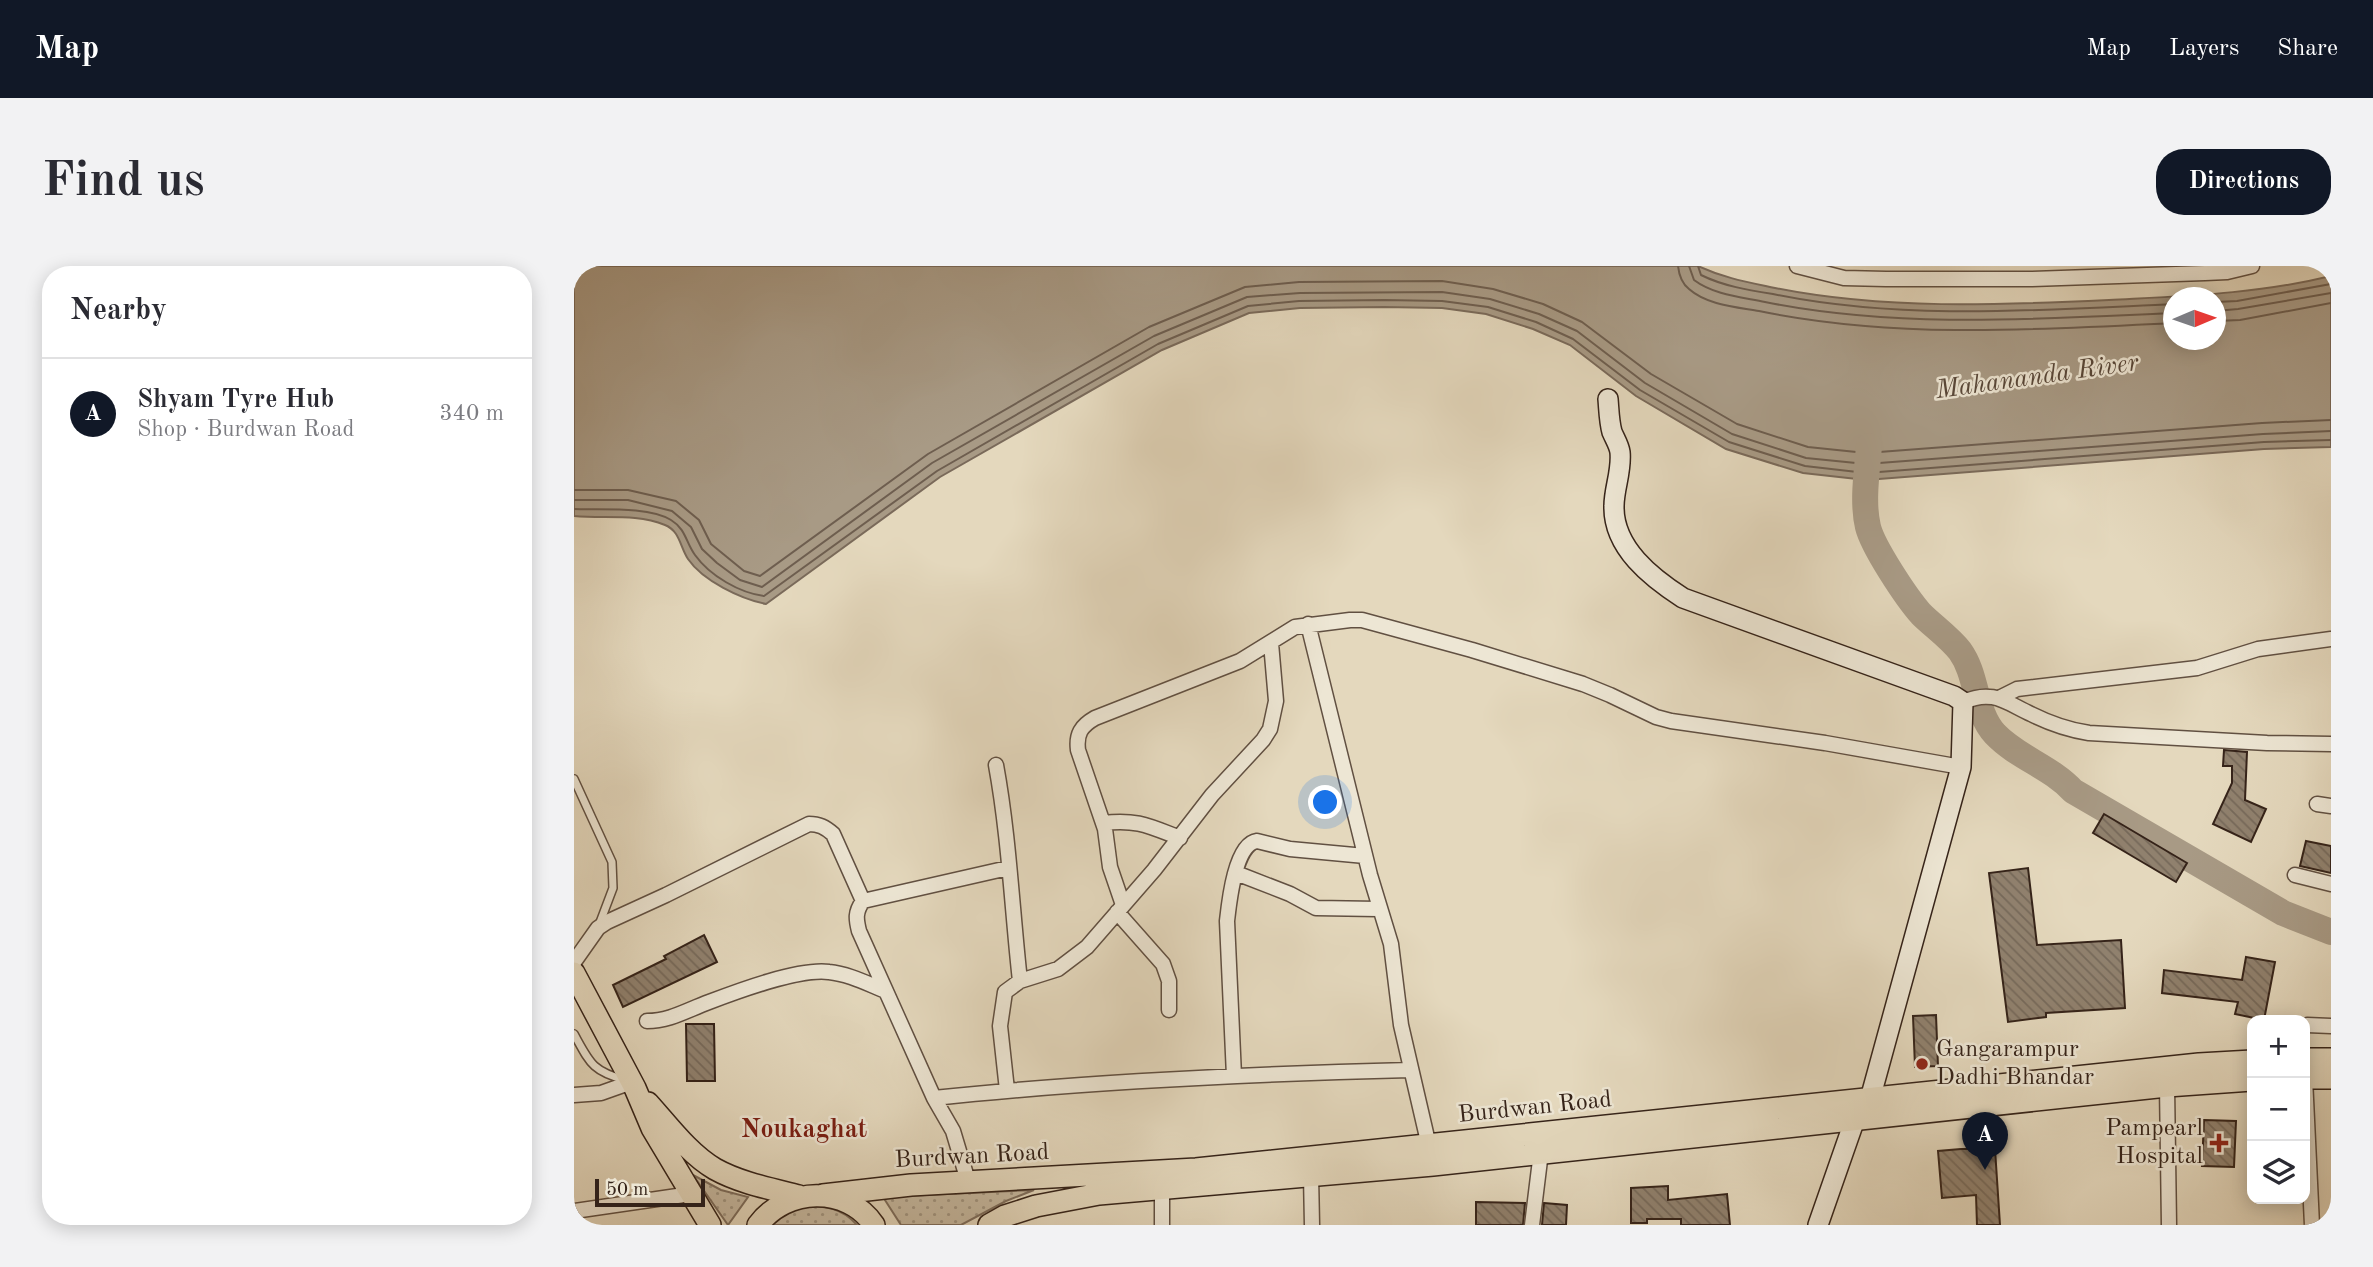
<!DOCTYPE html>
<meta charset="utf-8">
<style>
:root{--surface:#fff;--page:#f2f2f3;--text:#2b2b33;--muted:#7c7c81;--line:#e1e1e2;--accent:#111827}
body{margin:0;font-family:"Old Standard TT",serif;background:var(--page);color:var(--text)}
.controls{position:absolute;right:21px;bottom:21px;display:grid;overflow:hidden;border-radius:14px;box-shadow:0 4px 18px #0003}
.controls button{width:63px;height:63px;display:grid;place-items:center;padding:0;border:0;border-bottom:2px solid var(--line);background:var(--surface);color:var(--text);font:35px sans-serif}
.compass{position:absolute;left:1589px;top:21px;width:63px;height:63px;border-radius:50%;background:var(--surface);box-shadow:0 4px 18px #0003;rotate:88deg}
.scale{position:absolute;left:21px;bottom:18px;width:110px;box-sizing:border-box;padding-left:7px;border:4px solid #352319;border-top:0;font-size:19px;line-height:24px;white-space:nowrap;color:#352319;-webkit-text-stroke:5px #ede6d4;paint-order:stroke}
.you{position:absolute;left:752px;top:537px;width:24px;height:24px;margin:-18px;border:5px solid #fff;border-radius:50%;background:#1a73e8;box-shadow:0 0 0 10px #1a73e833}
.badge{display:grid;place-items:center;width:46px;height:46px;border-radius:50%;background:var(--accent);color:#fff;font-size:23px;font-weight:700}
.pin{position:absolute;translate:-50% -58px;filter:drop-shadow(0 2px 4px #0008)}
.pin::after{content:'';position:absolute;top:37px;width:24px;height:21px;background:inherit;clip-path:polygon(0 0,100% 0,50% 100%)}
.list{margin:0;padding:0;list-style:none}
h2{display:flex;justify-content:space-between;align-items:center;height:91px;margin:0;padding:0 28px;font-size:30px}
h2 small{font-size:23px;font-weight:400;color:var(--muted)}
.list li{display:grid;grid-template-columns:46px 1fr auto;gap:21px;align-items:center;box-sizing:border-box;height:112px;padding:0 28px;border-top:2px solid var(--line)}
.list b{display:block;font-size:26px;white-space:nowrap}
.list p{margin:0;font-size:23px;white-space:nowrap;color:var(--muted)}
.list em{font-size:23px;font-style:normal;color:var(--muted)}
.icon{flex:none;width:38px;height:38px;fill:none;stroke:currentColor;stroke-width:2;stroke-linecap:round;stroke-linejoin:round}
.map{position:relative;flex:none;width:1757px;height:959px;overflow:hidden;border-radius:28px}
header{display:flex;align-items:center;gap:42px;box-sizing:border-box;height:98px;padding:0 35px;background:var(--accent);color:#fff}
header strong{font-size:33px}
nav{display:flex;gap:38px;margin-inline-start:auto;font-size:24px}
.intro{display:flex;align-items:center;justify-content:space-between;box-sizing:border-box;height:168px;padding:0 42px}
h1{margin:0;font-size:49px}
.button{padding:18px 32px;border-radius:28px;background:var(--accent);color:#fff;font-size:24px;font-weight:700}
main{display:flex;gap:42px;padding:0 42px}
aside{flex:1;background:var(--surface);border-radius:28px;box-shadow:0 4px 18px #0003}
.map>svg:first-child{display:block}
</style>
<header>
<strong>Map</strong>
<nav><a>Map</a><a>Layers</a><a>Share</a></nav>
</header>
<div class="intro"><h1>Find us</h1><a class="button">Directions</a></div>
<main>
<aside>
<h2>Nearby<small></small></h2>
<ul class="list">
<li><span class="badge">A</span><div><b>Shyam Tyre Hub</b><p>Shop · Burdwan Road</p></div><em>340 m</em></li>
</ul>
</aside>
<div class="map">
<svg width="1757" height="959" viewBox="0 0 1757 959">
<defs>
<pattern id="park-dots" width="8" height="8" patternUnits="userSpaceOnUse" patternTransform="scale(1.75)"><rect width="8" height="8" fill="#c6b9a1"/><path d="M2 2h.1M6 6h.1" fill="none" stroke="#a29682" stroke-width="1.8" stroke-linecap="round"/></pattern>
<pattern id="building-back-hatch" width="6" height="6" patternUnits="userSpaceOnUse" patternTransform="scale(1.75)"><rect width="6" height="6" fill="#90816e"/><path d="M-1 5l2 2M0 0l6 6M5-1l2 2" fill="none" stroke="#76695a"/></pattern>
</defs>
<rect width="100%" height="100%" fill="#e4d8bd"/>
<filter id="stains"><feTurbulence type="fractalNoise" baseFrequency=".00286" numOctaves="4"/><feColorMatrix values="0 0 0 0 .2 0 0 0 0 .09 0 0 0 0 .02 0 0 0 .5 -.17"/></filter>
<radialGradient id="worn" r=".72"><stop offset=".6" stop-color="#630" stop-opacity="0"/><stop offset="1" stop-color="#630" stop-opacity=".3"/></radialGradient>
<path fill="url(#park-dots)" stroke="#7e6e5d" stroke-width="2" d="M119,909L147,924L174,931L154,959Z
M460,924L432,935L387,959H327L309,931Z
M230,940C252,940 268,942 283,959H198L210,948Z"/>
<path fill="#a89a85" stroke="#7a6a5a" stroke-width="2" fill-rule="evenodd" d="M0,0H1124C1150,12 1173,16 1201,22C1310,44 1424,39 1535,34C1610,30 1684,28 1757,10V181L1690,183L1292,214L1229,207L1152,183L1062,130L996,79L959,63L912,48L868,42L810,41L726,42L675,47L588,84L366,211L192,338C167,333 129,315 114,293C106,281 106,265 91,259C61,247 31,253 0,250ZM1600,32H1642V74H1600Z"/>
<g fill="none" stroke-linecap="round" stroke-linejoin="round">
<path stroke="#6e5e4f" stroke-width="2" d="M1104,0C1105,9 1107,17 1115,23C1133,39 1162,41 1185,45C1321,73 1462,64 1600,57
M1115,0L1120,14C1140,29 1167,31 1191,36C1325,63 1464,53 1600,47
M1124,0L1127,9C1149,20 1174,24 1199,28C1330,55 1467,44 1600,38
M1642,36L1663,35L1757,18
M1642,45L1664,43L1757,27
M1642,55L1666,54L1757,37
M0,224H54L102,235L125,254L137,278L170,305L186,310L354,188L575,61L671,21L725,16L868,15L919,23L969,38L1008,56L1077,108L1163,158L1234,181L1292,187L1688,157L1757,154
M0,234H54L98,245L117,261L128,283L143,297L166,314L188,321L358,197L580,70L673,31L726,27L868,26L916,33L965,48L1003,65L1071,117L1158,168L1232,192L1292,198L1689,168L1757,165
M0,243C26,244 75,240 97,254C112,263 112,277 121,289C136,310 166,327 190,330L363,205L584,78L674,40L725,35L810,34L868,35L914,41L962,56L999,73L1066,124L1155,176L1231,200L1292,207L1690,176L1757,174"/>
<path stroke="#a89a85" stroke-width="26" d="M1295,180C1293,205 1288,236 1294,261C1299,281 1332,331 1347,348C1359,360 1375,371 1386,385C1404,410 1400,445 1421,468C1444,492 1477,501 1499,525L1709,647L1757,666"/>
</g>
<path fill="url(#building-back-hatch)" stroke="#352319" stroke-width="2" d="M1650,484L1673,486L1671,534L1692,543L1677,576L1639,558L1658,517V500H1649Z
M1530,548L1613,597L1602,616L1519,567Z
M1732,575L1757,580V607L1726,600Z
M1454,602L1463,679L1547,674L1551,742L1472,747V751L1434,756L1415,607Z
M130,669L143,696L49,741L39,719L92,693L90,690Z
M1672,691L1701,696L1690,754L1661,748L1664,736L1588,727L1590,704L1668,714Z
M1362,749L1364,800L1341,801L1339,750Z
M112,758H140L141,815H113Z
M1630,854L1662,855L1660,901L1628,900Z
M1387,883H1421L1426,959H1403L1402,929L1368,932L1364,885Z
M1094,920V934L1153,928L1156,959H1107V953H1073V957H1057V922Z
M902,936L951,937L949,959H902Z
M970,937L993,939L992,959H968Z"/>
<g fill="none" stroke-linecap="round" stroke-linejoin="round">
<defs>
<path id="lane" d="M0,513L38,596L39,622L25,659
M0,768C16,797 18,805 51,814"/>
<path id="street" d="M1223,0L1270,12L1312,13H1458L1631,7L1653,6L1678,0
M734,358L796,609L817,678L827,759L855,880
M1425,432L1443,423L1623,402L1684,383L1757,373
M1389,436C1419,423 1431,436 1457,448C1475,457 1495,464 1515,467L1693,477L1757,478
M422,499C435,570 438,643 446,715
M1743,538L1757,540
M529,557C563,553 575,560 606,572
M662,607L716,628L742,642L804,643
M1721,609L1757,618
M549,639L536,601L531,563L504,484C502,468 507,460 521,452L666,395L721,361L776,354H788L898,384L1009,418L1036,429L1082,451L1097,455L1251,477L1387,501
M543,646L589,698L595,715V744
M0,696L24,662L33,656L92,629L235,558C245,558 251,561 259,568L289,635
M73,755C96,755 113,744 135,736C164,725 225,702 255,706C275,708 294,718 312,725
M1733,759L1757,760
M660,810L653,655C655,637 661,578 683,575L716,583L791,590
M1731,812L1738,959
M1593,820L1595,959
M433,824L426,760L431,726L446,715L484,703L513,681L580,604L638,529L689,474L696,463L702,435L697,377
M0,829L27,827L58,816
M360,832C518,815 677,808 836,804
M737,909L738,959
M394,915L379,865L360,832L285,665C282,653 281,646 289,635L434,602
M0,945L117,928
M588,959V923
M958,959L967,886"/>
<path id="secondary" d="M1034,133C1035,144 1035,155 1038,166C1041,173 1045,179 1046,186C1048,205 1040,222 1040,240C1039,282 1078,312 1109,332L1380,430L1389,436L1387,501L1296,833
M1244,959L1281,853"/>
<path id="primary" d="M0,707L61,822L78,862L136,959
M1731,793H1757
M1731,812H1757
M74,837C94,859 115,888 141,903C166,917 198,923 225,930
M249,929L337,919L622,903L1625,798L1678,795
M184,959C212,921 273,919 300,959
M415,959L431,950L462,940L525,928L859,899L1593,820L1678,814"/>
</defs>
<use href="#lane" stroke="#615042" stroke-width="10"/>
<use href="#street" stroke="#615042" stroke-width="17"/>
<use href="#secondary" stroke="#352319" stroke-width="22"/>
<use href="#primary" stroke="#352319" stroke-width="24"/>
<use href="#lane" stroke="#ede6d4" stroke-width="7"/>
<use href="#street" stroke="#ede6d4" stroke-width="14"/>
<use href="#secondary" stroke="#ede6d4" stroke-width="19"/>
<use href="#primary" stroke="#e4d8bd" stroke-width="21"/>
</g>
<g fill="#8f2418" stroke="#ede6d4" stroke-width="2.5">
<circle cx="1348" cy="798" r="7"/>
<path d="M1641.5 866.5h7v7h7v7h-7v7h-7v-7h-7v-7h7z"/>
</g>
<g text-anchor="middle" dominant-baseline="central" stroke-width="5" stroke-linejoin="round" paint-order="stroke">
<g font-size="24" fill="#352319" stroke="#ede6d4" text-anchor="start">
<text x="1362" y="784">Gangarampur<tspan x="1362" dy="28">Dadhi Bhandar</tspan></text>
<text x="1629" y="863" text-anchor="end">Pampearl<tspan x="1629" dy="28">Hospital</tspan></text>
</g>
<g font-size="24" fill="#352319" stroke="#ede6d4">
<text transform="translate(961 842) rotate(-6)">Burdwan Road</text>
<text transform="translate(398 891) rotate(-3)">Burdwan Road</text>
</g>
<g font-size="26" font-style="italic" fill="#584739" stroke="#ede6d4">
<text transform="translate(1463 111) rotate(-8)">Mahananda River</text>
</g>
<g font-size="26" font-weight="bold" fill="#7a1f14" stroke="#ede6d4">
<text x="230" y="864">Noukaghat</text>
</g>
</g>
<rect width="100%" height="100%" filter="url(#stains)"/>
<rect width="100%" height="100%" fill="url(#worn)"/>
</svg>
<div class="controls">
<button>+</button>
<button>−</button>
<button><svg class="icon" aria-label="layers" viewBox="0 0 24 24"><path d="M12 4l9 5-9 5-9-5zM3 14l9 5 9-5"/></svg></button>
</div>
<svg class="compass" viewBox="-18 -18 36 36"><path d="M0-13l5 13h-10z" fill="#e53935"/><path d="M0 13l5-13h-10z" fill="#7c7c81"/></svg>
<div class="scale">50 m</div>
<div class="you"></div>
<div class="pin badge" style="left:1411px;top:904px">A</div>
</div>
</main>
